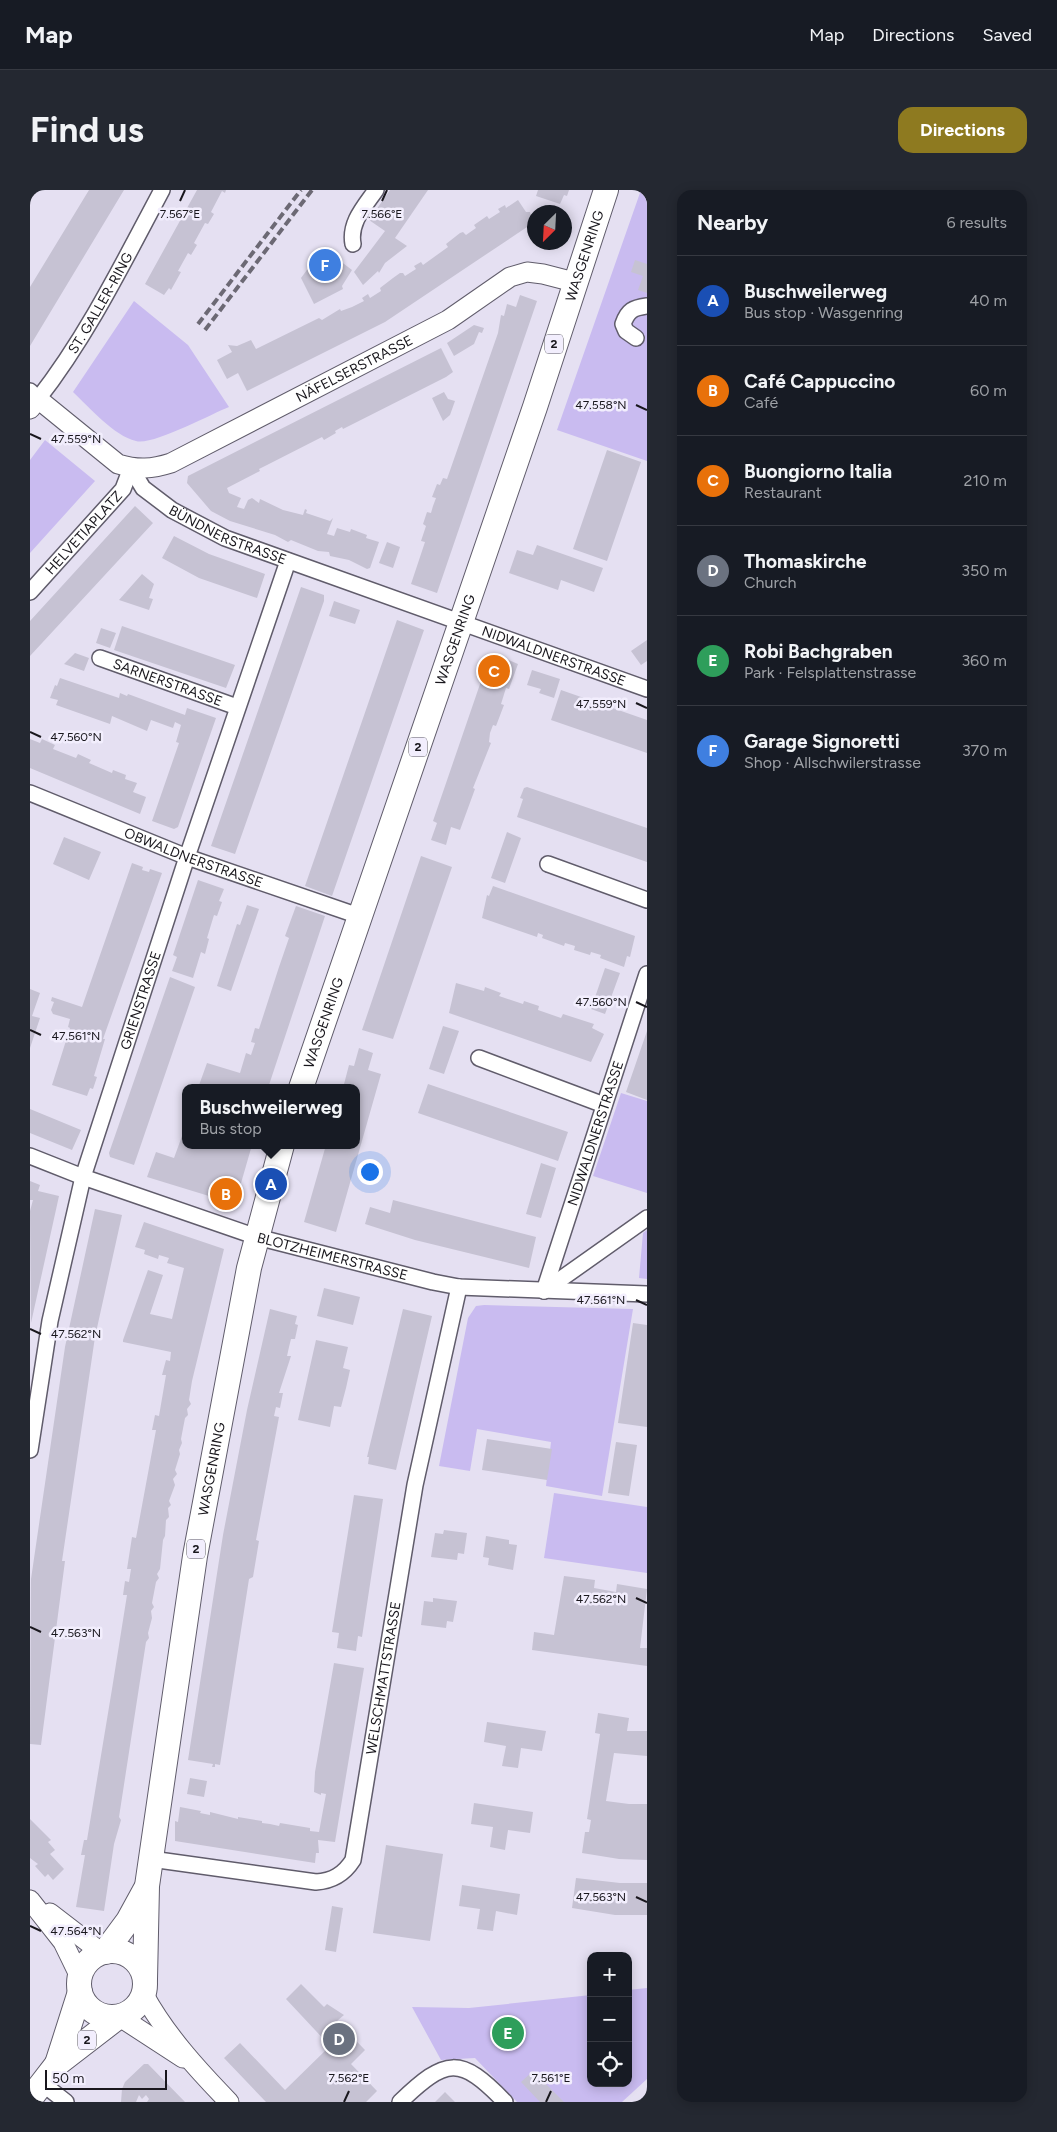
<!DOCTYPE html>
<meta charset="utf-8">
<style>
:root{--surface:#171b24;--page:#242831;--text:#f1f3f6;--muted:#9ea1a6;--line:#363941;--accent:#8e7a20}
body{margin:0;font-family:Figtree,sans-serif;background:var(--page);color:var(--text)}
.controls{position:absolute;right:15px;bottom:15px;display:grid;overflow:hidden;border-radius:10px;box-shadow:0 2px 12px #0003}
.controls button{width:45px;height:45px;display:grid;place-items:center;padding:0;border:0;border-bottom:1px solid var(--line);background:var(--surface);color:var(--text);font:25px sans-serif}
.compass{position:absolute;left:497px;top:15px;width:45px;height:45px;border-radius:50%;background:var(--surface);box-shadow:0 2px 12px #0003;rotate:204deg}
.scale{position:absolute;left:15px;bottom:12px;width:122px;box-sizing:border-box;padding-left:5px;border:2px solid #19171d;border-top:0;font-size:14px;line-height:18px;white-space:nowrap;color:#19171d;-webkit-text-stroke:4px #f2eefd;paint-order:stroke}
.you{position:absolute;left:339px;top:981px;width:18px;height:18px;margin:-12px;border:4px solid #fff;border-radius:50%;background:#1a73e8;box-shadow:0 0 0 8px #1a73e833}
.badge{display:grid;place-items:center;width:32px;height:32px;border-radius:50%;background:var(--accent);color:#fff;font-size:16px;font-weight:700}
.pin{position:absolute;translate:-50% -50%;border:2px solid #fff;box-shadow:0 1px 5px #0006}
.popup{position:absolute;left:152px;top:894px;width:178px;height:65px;box-sizing:border-box;display:grid;place-content:center;border-radius:10px;background:var(--surface);filter:drop-shadow(0 1px 4px #0005);font-size:16px;white-space:nowrap;color:var(--muted)}
.popup b{font-size:19px;color:var(--text)}
.popup::after{content:'';position:absolute;left:50%;top:100%;margin-left:-10px;border:10px solid transparent;border-top-color:var(--surface)}
.list{margin:0;padding:0;list-style:none}
h2{display:flex;justify-content:space-between;align-items:center;height:65px;margin:0;padding:0 20px;font-size:21px}
h2 small{font-size:16px;font-weight:400;color:var(--muted)}
.list li{display:grid;grid-template-columns:32px 1fr auto;gap:15px;align-items:center;box-sizing:border-box;height:90px;padding:0 20px;border-top:1px solid var(--line)}
.list b{display:block;font-size:19px;white-space:nowrap}
.list p{margin:0;font-size:16px;white-space:nowrap;color:var(--muted)}
.list em{font-size:16px;font-style:normal;color:var(--muted)}
.icon{flex:none;width:28px;height:28px;fill:none;stroke:currentColor;stroke-width:2;stroke-linecap:round;stroke-linejoin:round}
.map{position:relative;flex:none;width:617px;height:1912px;overflow:hidden;border-radius:15px}
header{display:flex;align-items:center;gap:30px;box-sizing:border-box;height:70px;padding:0 25px;background:var(--surface);border-bottom:1px solid var(--line)}
header strong{font-size:24px}
nav{display:flex;gap:28px;margin-inline-start:auto;font-size:18px}
.intro{display:flex;align-items:center;justify-content:space-between;box-sizing:border-box;height:120px;padding:0 30px}
h1{margin:0;font-size:35px}
.button{padding:12px 22px;border-radius:15px;background:var(--accent);color:#fff;font-size:18px;font-weight:700}
main{display:flex;gap:30px;padding:0 30px}
aside{flex:1;background:var(--surface);border-radius:15px;box-shadow:0 2px 12px #0003}
.map>svg:first-child{display:block}
</style>
<header>
<strong>Map</strong>
<nav><a>Map</a><a>Directions</a><a>Saved</a></nav>
</header>
<div class="intro"><h1>Find us</h1><a class="button">Directions</a></div>
<main>
<div class="map">
<svg width="617" height="1912" viewBox="0 0 617 1912">
<rect width="100%" height="100%" fill="#e5e0f2"/>
<path fill="#c9bbf0" d="M611,0H617V271L527,240Z
M104,111L158,155L199,217C181,224 122,256 106,251C84,246 59,217 43,202Z
M15,250L65,291L0,363V270Z
M591,903L617,911V1003L563,986Z
M617,1040V1089L609,1088L613,1043Z
M454,1115L603,1119L572,1306L516,1296L521,1252L447,1239L440,1281L409,1276L438,1128L446,1116Z
M524,1303L617,1317V1383L514,1368Z
M617,1798V1889L592,1912H487L445,1868L411,1870L382,1817L439,1818L561,1805V1893H598V1800Z"/>
<path fill="#c6c2d3" d="M59,0H94L0,156V97Z
M167,0H196L195,3L192,1L181,22L184,24L178,34L175,33L164,53L167,55L161,65L158,63L148,81L151,82L141,100L139,98L134,105L115,94Z
M360,0H398L365,48L377,56L355,73L349,83L348,81L333,95L324,82L355,41L339,30Z
M508,0H539L537,6L534,5L530,14L506,6Z
M488,10L496,22H500L503,33L355,132L217,201L208,183L197,189L187,170L202,162L198,155L207,156L221,150L226,159L289,128L292,130L310,119L311,121L322,117L334,111L332,108L338,104L340,108L351,101L350,98L363,88L370,83H373L375,86L386,79L384,76L391,72L393,75L418,57L416,54L430,43L433,42L436,45L446,38L444,35L457,26L459,29L470,22L468,19L475,15L476,18Z
M293,58L322,80L312,96L313,99L284,114L271,88Z
M605,70L617,74V103L608,100L613,86L601,82Z
M490,105L507,111L407,403L381,394L395,352L391,351L396,336L393,334L397,322L401,323L403,316L406,308L402,307L407,294L410,295L413,288L417,289L468,143L471,125L474,126L477,114L486,117Z
M444,135L454,138L452,143L449,142L444,154L424,166L417,153Z
M411,158L423,182L416,187L313,239L312,237L305,241L306,243L294,250L292,247L237,275L229,279L230,281L197,298L199,303L211,308L207,317L214,319L218,310L222,308L229,313L230,309L253,320L273,325L275,319L277,320L276,323L300,331L303,328L297,344L304,346L307,338L320,342L321,339L337,345L336,348L349,352L340,378L337,379L319,370L300,366L299,362L288,361L261,350L258,352L245,345L200,331L181,321L157,293L158,286Z
M414,202L418,209L425,211L420,225L413,231L402,208Z
M577,260L611,272L577,371L543,359Z
M105,316L123,333L0,466V431Z
M144,346L179,364L235,384L227,408L169,388L132,368Z
M357,352L370,357L363,378L349,373Z
M507,355L573,378L564,402L531,390L528,400L479,383L487,360L503,365Z
M112,384L124,394L119,408L123,409L119,420L89,410Z
M271,397L294,405V411L205,664L181,656Z
M304,411L330,420L325,434L299,426Z
M367,430L394,440L302,706L275,696Z
M92,436L205,475L196,498L84,460Z
M71,438L86,443L80,458L66,453Z
M617,450V471L611,475L601,461Z
M45,463L59,468L54,481L34,474Z
M460,465L467,467V465L488,474L479,499L476,498L471,514L474,515L466,536L463,535L460,543L459,552L461,553L443,598L445,599L430,640L421,637L416,655L401,650L407,633L403,631Z
M502,480L530,489L524,508L509,503L511,499L497,495Z
M30,488L89,508L90,503L97,506L98,504L155,525L157,518L186,528L148,637L144,639L122,631L149,553L146,552L151,535L145,532L143,538L121,530L117,541L82,526L80,534L26,515L28,510L20,508L25,495L27,496Z
M531,500L617,530V563L521,530Z
M0,549L10,553L12,549L25,555L23,559L46,568L48,564L61,570L59,573L82,583L83,580L96,585L95,589L107,593L103,602L116,607L110,624L0,578Z
M497,597L617,638V672L487,627L493,609L490,608L494,598Z
M477,642L491,648L475,693L461,688Z
M34,647L71,662L59,690L23,674Z
M391,666L422,677L363,849L332,840Z
M102,673L113,677L112,680L119,682L120,679L132,683L73,849H75L64,886L67,887L63,899L60,898L57,906L22,895L40,838L38,837L40,829L23,824L21,820L24,812L21,811L22,807L52,817Z
M168,690L194,699L189,711L192,712L187,726L184,725L177,748L179,749L175,764L171,762L163,788L142,781L147,767L143,765Z
M463,696L605,746L600,767L597,766L594,777L570,768L571,765L561,762L560,765L544,760L545,756L535,753L534,756L512,748L513,745L508,743L507,747L452,728L457,705L459,706Z
M217,715L229,719L201,801L187,796L207,734L210,735Z
M266,716L295,726L238,898H168L177,873L210,883L216,863L221,865L225,853L221,852L225,838L229,839L249,777L259,748L255,746Z
M575,778L590,783L575,824L561,819Z
M140,787L165,797L104,975L80,967L79,963Z
M426,793L454,801L455,797L471,803L469,806L493,814L494,811L509,816L508,820L531,828L533,824L564,834L562,838L574,844L561,872L419,823Z
M0,799L10,803L2,826L10,828L0,858Z
M413,836L429,841L414,884L399,879Z
M617,841V910L596,902Z
M329,858L343,863L338,880L351,884L306,1042L274,1032L296,955H326V898H313L319,875L324,876Z
M398,894L538,942L528,971L388,923Z
M0,919L51,940L42,960L0,943Z
M156,935V955H222L205,1014L117,987L126,962L144,968Z
M511,973L526,978L511,1028L496,1024Z
M0,991L10,995L8,1001L29,1006L1,1133L0,1021L3,1010H0Z
M363,1010L506,1047L499,1078L385,1050L335,1034L340,1017L360,1023Z
M65,1019L92,1025L65,1147L32,1371H35L11,1555L0,1554L1,1389L35,1157Z
M114,1032L194,1059L162,1191L159,1210L161,1214L157,1219L158,1225L155,1228L151,1249L152,1253L149,1260L150,1264L145,1280L147,1284L143,1289L145,1295L139,1311L141,1315L138,1318L139,1327L136,1330L135,1346L133,1350L130,1379L127,1384L129,1388L126,1392L122,1413L124,1417L121,1421L122,1428L118,1443L119,1448L116,1452L89,1627L91,1630L84,1654L74,1721L46,1717L55,1665H51L54,1650H57L82,1499L97,1405H93L95,1391L99,1392L101,1379H97L102,1347L106,1348L126,1240H122L125,1225L129,1226L136,1185H132L136,1170L140,1171L141,1162L93,1152V1150L118,1080L133,1085L120,1124L142,1129L154,1078L137,1073L139,1068L129,1065L128,1069L114,1064L115,1060L105,1057Z
M294,1098L330,1107L323,1135L287,1126Z
M240,1119L267,1126L265,1134L268,1135L265,1149H261L259,1157L257,1166H261L249,1203H253L250,1218L246,1217L244,1226L249,1227L226,1350L229,1351L223,1387L219,1389L190,1575L185,1574V1577H182L183,1574L158,1570L193,1345L217,1220Z
M373,1119L402,1126L366,1280L338,1274L339,1267H337Z
M603,1133L617,1135V1237L588,1233Z
M286,1150L318,1157L313,1178L320,1180L316,1198L311,1217L304,1216L300,1237L268,1230Z
M457,1249L522,1259L517,1290L452,1280Z
M586,1252L607,1255L599,1306L578,1303Z
M324,1305L353,1309L332,1447L328,1446L326,1461L307,1458L309,1443L302,1442Z
M414,1340L437,1343L434,1364L428,1363L427,1370L401,1367L405,1343L413,1344Z
M456,1346L479,1350V1354L487,1355L483,1380L458,1375L459,1368L453,1367Z
M534,1386L565,1390L564,1398L586,1402L587,1394L617,1399L610,1458H617V1476L502,1460L504,1442L524,1445Z
M403,1408L427,1411L423,1432L417,1431L416,1438L391,1435L394,1411L403,1412Z
M304,1473L334,1478L305,1652L288,1650L289,1663H286L285,1673L145,1651V1631L148,1632L150,1617L171,1621L170,1623L180,1625V1622L208,1629V1627L232,1631V1633L240,1634L249,1636L250,1633L280,1638V1641L289,1642L296,1604L291,1603V1605L284,1602L285,1582Z
M568,1523L599,1528L597,1541H617V1566L584,1563L576,1611L599,1614H617V1670L589,1669L552,1663L555,1642H559L561,1630L557,1629L570,1544L565,1543Z
M457,1532L516,1541L512,1561L491,1558L488,1578L472,1576L476,1556L454,1552Z
M160,1588L177,1591L174,1607L157,1604Z
M444,1613L503,1622L500,1643L478,1640L475,1660L460,1657L463,1637L441,1634Z
M0,1629L21,1650L18,1652L25,1660L20,1664L34,1679L23,1690L18,1684L15,1687L5,1676L8,1674L0,1668Z
M356,1655L413,1664L400,1751L343,1743Z
M546,1688L590,1693H617V1725H585L542,1718Z
M432,1695L490,1704L487,1725L466,1721L463,1741L447,1739L450,1719L429,1716Z
M302,1716L313,1718L306,1762L295,1760Z
M271,1794L294,1817L297,1814L314,1825L307,1831L335,1860L321,1874L347,1901L336,1912H236L194,1868L210,1853L255,1900L300,1856L256,1809Z
M114,1874H118L155,1912H117L119,1909L116,1905L112,1909L109,1905L106,1912H91L92,1899L95,1892Z
M503,1881L534,1912H510L491,1892Z
M415,1902L425,1912H405Z"/>
<g fill="none" stroke-linecap="round" stroke-linejoin="round">
<defs>
<g id="minor">
<path d="M323,54C319,33 334,17 346,0"/>
<path d="M606,148L596,141L593,134C598,120 603,118 617,116"/>
<path id="s1" d="M0,201L8,209C58,145 94,71 132,0"/>
<path id="s2" d="M101,278L113,298L142,320L195,348L617,499"/>
<path id="s3" d="M0,402L93,299L101,278"/>
<path id="s4" d="M70,468L207,517"/>
<path id="s5" d="M0,603L157,667L329,726"/>
<path d="M518,674L617,710"/>
<path d="M449,868L574,915"/>
<path id="s6" d="M0,966L53,987L227,1047L403,1092L429,1097L617,1104"/>
<path id="s7" d="M514,1101L617,784"/>
<path d="M514,1101L617,1028"/>
<path id="s8" d="M0,1260L20,1131L53,987L157,667L258,371"/>
<path id="s9" d="M121,1669L286,1692C303,1691 314,1684 323,1670L385,1295L429,1097"/>
<path d="M13,1894L36,1912"/>
<path d="M370,1912C416,1868 430,1865 475,1912"/>
</g>
<g id="tertiary">
<path id="s10" d="M0,219L8,209L88,274C108,280 122,279 141,273L418,130L480,87L497,82L513,84L544,92"/>
<path d="M0,1710L33,1752L50,1787"/>
<path d="M20,1723L72,1763"/>
<path d="M114,1805C136,1845 167,1879 199,1912"/>
<path d="M90,1827L153,1868"/>
</g>
<g id="primary">
<path id="s11" d="M271,898L505,217L576,0"/>
<circle cx="82" cy="1794" r="33"/>
<path d="M75,1762L98,1731L115,1700"/>
<path id="s12" d="M115,1789L117,1696L165,1366L219,1078L252,955"/>
<path d="M27,1874L50,1802"/>
<path d="M0,1909L27,1874L88,1827"/>
</g>
</defs>
<use href="#minor" stroke="#605c6b" stroke-width="18"/>
<use href="#tertiary" stroke="#605c6b" stroke-width="21"/>
<use href="#primary" stroke="#605c6b" stroke-width="26"/>
<use href="#minor" stroke="#fff" stroke-width="15"/>
<use href="#tertiary" stroke="#fff" stroke-width="19"/>
<use href="#primary" stroke="#fff" stroke-width="24"/>
<path stroke="#6c6974" stroke-width="4" stroke-dasharray="8 4" stroke-linecap="butt" d="M168,134L271,0
M175,140L282,0"/>
</g>
<path fill="none" stroke="#19171d" stroke-width="2" d="M150,11L155,0M352,11L357,0M606,215L617,220M0,244L11,249M606,513L617,518M0,542L11,547M606,812L617,817M0,840L11,845M606,1110L617,1115M0,1139L11,1144M606,1408L617,1413M0,1437L11,1442M606,1707L617,1712M0,1736L11,1741M314,1912L319,1901M516,1912L521,1901"/>
<g text-anchor="middle" dominant-baseline="central" stroke-width="5" stroke-linejoin="round" paint-order="stroke">
<g fill="#f2eefd" stroke="#5a5860" stroke-width="1">
<rect x="515" y="144.5" width="18" height="19" rx="4"/>
<rect x="379" y="547.5" width="18" height="19" rx="4"/>
<rect x="157" y="1349.5" width="18" height="19" rx="4"/>
<rect x="48" y="1840.5" width="18" height="19" rx="4"/>
</g>
<g font-size="12" font-weight="bold" fill="#19171d">
<text x="524" y="154">2</text>
<text x="388" y="557">2</text>
<text x="166" y="1359">2</text>
<text x="57" y="1850">2</text>
</g>
<g font-size="14" fill="#19171d" stroke="#f2eefd">
<text stroke="none"><textPath href="#s11" startOffset="879">WASGENRING</textPath></text>
<text stroke="none"><textPath href="#s1" startOffset="126">ST. GALLER-RING</textPath></text>
<text stroke="none"><textPath href="#s10" startOffset="376">NÄFELSERSTRASSE</textPath></text>
<text stroke="none"><textPath href="#s3" startOffset="80">HELVETIAPLATZ</textPath></text>
<text stroke="none"><textPath href="#s2" startOffset="121">BÜNDNERSTRASSE</textPath></text>
<text stroke="none"><textPath href="#s11" startOffset="474">WASGENRING</textPath></text>
<text stroke="none"><textPath href="#s2" startOffset="469">NIDWALDNERSTRASSE</textPath></text>
<text stroke="none"><textPath href="#s4" startOffset="72">SARNERSTRASSE</textPath></text>
<text stroke="none"><textPath href="#s5" startOffset="176">OBWALDNERSTRASSE</textPath></text>
<text stroke="none"><textPath href="#s8" startOffset="464">GRIENSTRASSE</textPath></text>
<text stroke="none"><textPath href="#s11" startOffset="69">WASGENRING</textPath></text>
<text stroke="none"><textPath href="#s7" startOffset="166">NIDWALDNERSTRASSE</textPath></text>
<text stroke="none"><textPath href="#s6" startOffset="319">BLOTZHEIMERSTRASSE</textPath></text>
<text stroke="none"><textPath href="#s12" startOffset="515">WASGENRING</textPath></text>
<text stroke="none"><textPath href="#s9" startOffset="396">WELSCHMATTSTRASSE</textPath></text>
</g>
</g>
<g font-size="12" text-anchor="middle" fill="#19171d" stroke="#f2eefd" stroke-width="5" stroke-linejoin="round" paint-order="stroke">
<text x="150" y="28">7.567°E</text>
<text x="352" y="28">7.566°E</text>
<text x="571" y="219">47.558°N</text>
<text x="46" y="253">47.559°N</text>
<text x="571" y="518">47.559°N</text>
<text x="46" y="551">47.560°N</text>
<text x="571" y="816">47.560°N</text>
<text x="46" y="850">47.561°N</text>
<text x="571" y="1114">47.561°N</text>
<text x="46" y="1148">47.562°N</text>
<text x="571" y="1413">47.562°N</text>
<text x="46" y="1447">47.563°N</text>
<text x="571" y="1711">47.563°N</text>
<text x="46" y="1745">47.564°N</text>
<text x="319" y="1892">7.562°E</text>
<text x="521" y="1892">7.561°E</text>
</g>
</svg>
<div class="controls">
<button>+</button>
<button>−</button>
<button><svg class="icon" aria-label="locate" viewBox="0 0 24 24"><circle cx="12" cy="12" r="6"/><path d="M12 2v4M12 18v4M2 12h4M18 12h4"/></svg></button>
</div>
<svg class="compass" viewBox="-18 -18 36 36"><path d="M0-13l5 13h-10z" fill="#e53935"/><path d="M0 13l5-13h-10z" fill="#9ea1a6"/></svg>
<div class="scale">50 m</div>
<div class="you"></div>
<div class="pin badge" style="left:241px;top:994px;background:#1a4fb4">A</div>
<div class="popup"><b>Buschweilerweg</b>Bus stop</div>
<div class="pin badge" style="left:196px;top:1004px;background:#e8710a">B</div>
<div class="pin badge" style="left:464px;top:481px;background:#e8710a">C</div>
<div class="pin badge" style="left:309px;top:1849px;background:#6b7280">D</div>
<div class="pin badge" style="left:478px;top:1843px;background:#2e9e5b">E</div>
<div class="pin badge" style="left:295px;top:75px;background:#3f7fe0">F</div>
</div>
<aside>
<h2>Nearby<small>6 results</small></h2>
<ul class="list">
<li><span class="badge" style="background:#1a4fb4">A</span><div><b>Buschweilerweg</b><p>Bus stop · Wasgenring</p></div><em>40 m</em></li>
<li><span class="badge" style="background:#e8710a">B</span><div><b>Café Cappuccino</b><p>Café</p></div><em>60 m</em></li>
<li><span class="badge" style="background:#e8710a">C</span><div><b>Buongiorno Italia</b><p>Restaurant</p></div><em>210 m</em></li>
<li><span class="badge" style="background:#6b7280">D</span><div><b>Thomaskirche</b><p>Church</p></div><em>350 m</em></li>
<li><span class="badge" style="background:#2e9e5b">E</span><div><b>Robi Bachgraben</b><p>Park · Felsplattenstrasse</p></div><em>360 m</em></li>
<li><span class="badge" style="background:#3f7fe0">F</span><div><b>Garage Signoretti</b><p>Shop · Allschwilerstrasse</p></div><em>370 m</em></li>
</ul>
</aside>
</main>
